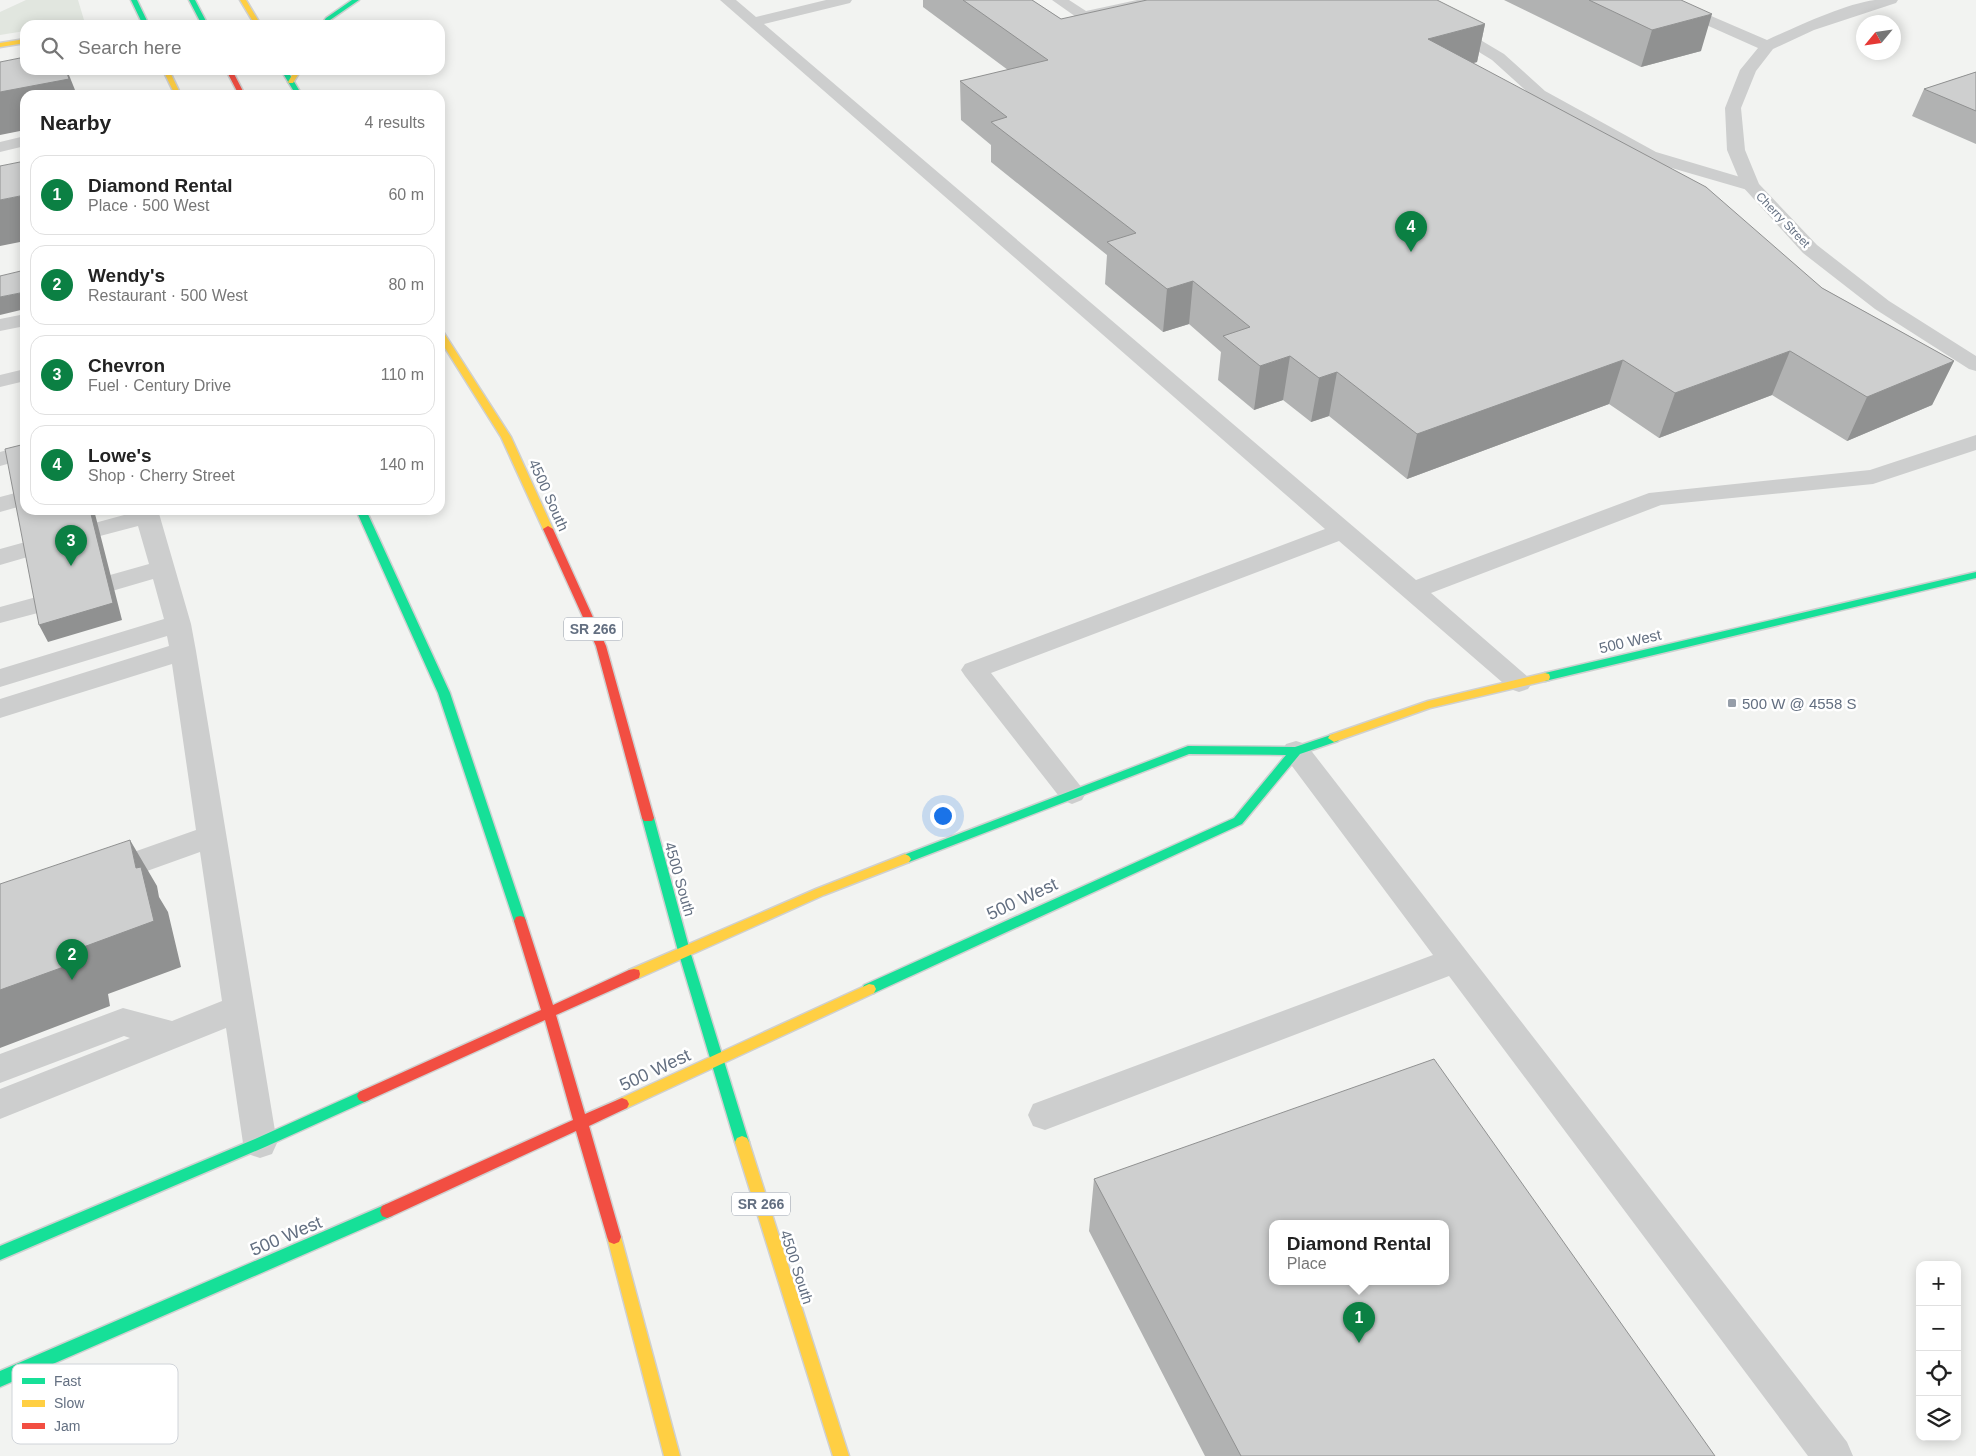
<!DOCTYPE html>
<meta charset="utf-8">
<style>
:root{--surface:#fff;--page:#f6f6f6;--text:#222;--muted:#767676;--line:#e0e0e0;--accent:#0b8043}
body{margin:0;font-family:Helvetica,sans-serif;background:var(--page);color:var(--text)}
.controls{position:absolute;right:15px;bottom:15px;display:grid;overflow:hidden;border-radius:10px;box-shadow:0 2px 12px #0003}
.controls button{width:45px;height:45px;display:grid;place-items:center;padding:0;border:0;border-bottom:1px solid var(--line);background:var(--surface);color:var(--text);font:25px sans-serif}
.compass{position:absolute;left:1856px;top:15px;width:45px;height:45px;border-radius:50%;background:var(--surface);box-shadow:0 2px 12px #0003;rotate:241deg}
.you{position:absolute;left:942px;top:815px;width:18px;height:18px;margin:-12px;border:4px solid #fff;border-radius:50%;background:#1a73e8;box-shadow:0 0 0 8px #1a73e833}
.badge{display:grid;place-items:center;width:32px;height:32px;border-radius:50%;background:var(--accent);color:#fff;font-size:16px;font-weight:700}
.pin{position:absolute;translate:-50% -41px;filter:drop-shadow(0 1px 2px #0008)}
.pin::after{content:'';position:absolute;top:26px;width:18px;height:15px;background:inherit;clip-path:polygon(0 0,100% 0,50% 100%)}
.popup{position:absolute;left:1269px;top:1220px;width:180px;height:65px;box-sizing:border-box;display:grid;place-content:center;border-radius:10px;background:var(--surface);filter:drop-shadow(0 1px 4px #0005);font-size:16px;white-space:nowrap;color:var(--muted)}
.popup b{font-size:19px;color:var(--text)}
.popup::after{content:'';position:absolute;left:50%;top:100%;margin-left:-10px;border:10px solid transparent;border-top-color:var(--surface)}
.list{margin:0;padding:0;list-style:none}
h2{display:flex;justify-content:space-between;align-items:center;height:65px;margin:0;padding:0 20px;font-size:21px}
h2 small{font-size:16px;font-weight:400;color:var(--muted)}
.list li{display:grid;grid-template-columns:32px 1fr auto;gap:15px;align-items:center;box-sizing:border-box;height:80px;margin:0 10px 10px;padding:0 10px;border:1px solid var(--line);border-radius:15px}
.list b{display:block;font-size:19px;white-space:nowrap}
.list p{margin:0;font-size:16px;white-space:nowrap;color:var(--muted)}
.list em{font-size:16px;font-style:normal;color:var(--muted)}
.icon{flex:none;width:28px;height:28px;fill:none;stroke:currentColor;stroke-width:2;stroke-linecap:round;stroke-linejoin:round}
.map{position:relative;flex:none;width:1976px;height:1456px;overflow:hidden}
.search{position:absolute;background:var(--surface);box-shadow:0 2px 12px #0003;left:20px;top:20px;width:425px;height:55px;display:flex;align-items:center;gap:12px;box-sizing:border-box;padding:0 18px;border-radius:15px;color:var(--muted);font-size:19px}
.panel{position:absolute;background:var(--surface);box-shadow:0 2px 12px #0003;left:20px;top:90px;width:425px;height:425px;border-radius:15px}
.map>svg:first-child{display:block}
</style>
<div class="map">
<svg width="1976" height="1456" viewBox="0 0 1976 1456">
<rect width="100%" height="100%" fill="#f2f3f1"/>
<path fill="#e1e6df" d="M26,0H78L84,20L58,25H25V31L0,35V12Z"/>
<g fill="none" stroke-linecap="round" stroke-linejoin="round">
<defs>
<path id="fast" d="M131,0H137L149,25H143Z
M189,0H195L208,25H202Z
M352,0H359L330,20L327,25H321L326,18Z
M281,70H287L302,95H296Z
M356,510H366L450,693L526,921L524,925L520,926L516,925L514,921L438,693Z
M1976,572V578L1545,681L1540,677L1545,673Z
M1334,734L1340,738L1338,741L1300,754L1242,824L874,993L869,994L864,993L862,989L864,985L1234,818L1286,755L1189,754L909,862H901L899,859L901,856L1188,746L1295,747Z
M648,814L652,815L654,818L690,951L749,1142L747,1146L742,1148L737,1146L735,1142L678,951L642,818L644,815Z
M364,1090L369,1092L371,1096L369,1100L265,1147L0,1260V1246L255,1139Z
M387,1204L392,1206L394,1211L392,1216L0,1387V1371Z"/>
<path id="slow" d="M240,0H246L261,25H255Z
M25,39V43L0,47V43Z
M163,70H169L181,95H175Z
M295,70H301L293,83H289L288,82Z
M440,330L444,333L511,437L553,529L551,531L548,532L543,529L501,437L440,340Z
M1545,673L1549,674L1550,677L1549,680L1430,708L1334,742L1328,738L1330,735L1428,701Z
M905,854L909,856L911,859L909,862L824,895L639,978L634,979L629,978L628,974L629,970L816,889Z
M869,984L874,985L876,989L874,993L627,1108L622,1110L617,1108L615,1104L617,1100Z
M742,1136L747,1138L749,1142L849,1456H833L735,1142L737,1138Z
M614,1230L619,1232L621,1237L680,1456H664L607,1237L609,1232Z"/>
<path id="jam" d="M226,70H232L245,95H239Z
M548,526L553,529L606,646L654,818L652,821H644L642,818L596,646L543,529Z
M520,916L524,917L526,921L553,1005L629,970L634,969L639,970L640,974L639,978L556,1015L585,1114L622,1098L627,1100L629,1104L627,1108L589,1126L621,1237L619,1242L614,1244L609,1242L607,1237L576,1131L392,1216L387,1218L382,1216L380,1211L382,1206L573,1120L545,1020L369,1100L364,1102L359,1100L357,1096L359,1092L541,1010L514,921L516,917Z"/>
</defs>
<use href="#fast" stroke="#cfd0d0" stroke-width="3"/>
<use href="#slow" stroke="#cfd0d0" stroke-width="3"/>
<use href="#jam" stroke="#cfd0d0" stroke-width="3"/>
<path fill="#cdcece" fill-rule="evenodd" d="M720,0H736L756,17L826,0H852L850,3L764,24L1416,580L1649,493L1870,470L1976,435V450L1873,484L1661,505L1431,593L1528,677L1532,683L1528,689L1519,692L1510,689L1339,541L991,673L1086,793L1082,800L1072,804L1062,800L965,676L961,670L965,664L1325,529Z
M1052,0H1069L1086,11L1137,0H1165L1163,3L1084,21L1079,19Z
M1390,0H1410L1425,7L1504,54L1545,91L1656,152L1757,182L1760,186L1757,190L1751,191L1644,160L1533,97L1492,60L1415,13L1392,3Z
M25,136V146L0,152V142Z
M25,314V326L0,331V319Z
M25,445V459L0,466V452Z
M19,492L25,493V505L0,512V497Z
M134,510H158L191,624L196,651L277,1143L272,1154L260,1158L248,1154L243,1143L226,1028L0,1119V1089L130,1038L124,1036L0,1083V1054L123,1008L172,1021L222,1001L200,852L108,885L97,881L93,873L97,865L196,830L172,664L0,718V699L169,646L167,636L0,687V669L164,619L153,579L112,591L103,589L100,583L103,577L149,564L138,526L100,536L91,534L88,529L91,524L135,512Z
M29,541L38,544L41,549L38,554L0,565V549Z
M40,596L49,598L53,604L49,610L0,623V607Z
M1296,741L1306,744L1847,1442L1853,1456H1808L1449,976L1045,1130L1033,1126L1028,1115L1033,1104L1433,955L1286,758L1282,751L1286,744Z"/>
<path fill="#cdcece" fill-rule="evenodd" d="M1655,0H1674L1767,40C1796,27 1844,4 1875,0C1883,0 1891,0 1898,0L1896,3L1814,30L1773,49L1756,71L1741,108L1745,150L1759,184L1817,245L1889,301L1976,356V371L1969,369L1875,309L1803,253L1742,186L1727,150L1725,108L1740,70L1758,48L1657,3Z
M25,369V381L0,387V375Z"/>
<use href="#fast" fill="#16e098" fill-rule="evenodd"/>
<use href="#slow" fill="#ffcf43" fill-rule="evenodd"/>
<use href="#jam" fill="#f24e42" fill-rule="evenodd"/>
</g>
<path fill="#b1b2b2" d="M923,0H1032L1061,19L1485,24L1477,62L1473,63L1822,288L1954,361L1932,405L1847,441L1772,395L1659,438L1609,404L1407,479L1329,416L1311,422L1283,400L1254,410L1218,380L1221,352L1189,324L1163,332L1105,284L1107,255L991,162V145L961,120L960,81L1008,70L923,7Z
M1504,0H1681L1701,51L1641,67Z
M1976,72V144L1912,116L1924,89Z
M1094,1179L1715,1456H1205L1089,1231Z"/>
<path fill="#909191" d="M1712,14L1701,51L1641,67L1652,30Z
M1485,24L1477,62L1420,77L1428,39Z
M66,70H67L77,95H25V130L0,135V92Z
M25,195V241L0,246V200Z
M1193,281L1189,324L1163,332L1167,289Z
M25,292V309L0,315V297Z
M1790,351L1772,395L1659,438L1675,393Z
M1290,356L1283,400L1254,410L1260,366Z
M1623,360L1609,404L1407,479L1417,434Z
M1954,361L1932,405L1847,441L1867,397Z
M1337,372L1329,416L1311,422L1319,378Z
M90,510H94L122,620L48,642L39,625Z
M130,840L157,886L159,897L168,912L181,967L108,994L110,1006L0,1048V990L78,949L136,868Z"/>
<path fill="#cecfcf" stroke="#909191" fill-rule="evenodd" d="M963,0H1032L1061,19L1147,0H1437L1485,24L1428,39L1706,187L1822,288L1954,361L1867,397L1790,351L1675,393L1623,360L1417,434L1337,372L1319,378L1290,356L1260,366L1223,336L1250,327L1193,281L1167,289L1107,242L1136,233L991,122L1007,117L960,81L1048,60Z
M1589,0H1681L1712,14L1652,30Z
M25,57V70H66L69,79L0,92V62Z
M1976,72V111L1924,89Z
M25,161V195L0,200V166Z
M25,270V292L0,297V276Z
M25,444V510H90L113,603L39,625L5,449Z
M130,840L136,868L141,867L154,921L78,949L80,961L0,990V884Z
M1434,1059L1715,1456H1241L1094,1179ZM1273,1224H1445V1282H1273Z"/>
<rect fill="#959da8" stroke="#fff" stroke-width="2" x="1727" y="698" width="10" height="10" rx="2.5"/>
<g text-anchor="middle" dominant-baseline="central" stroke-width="5" stroke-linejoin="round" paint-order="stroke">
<g font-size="12" fill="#636f81" stroke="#fff">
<text transform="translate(1783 220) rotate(46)">Cherry Street</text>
</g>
<g fill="#fff" stroke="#929aa7" stroke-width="1">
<rect x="564" y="617.5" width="58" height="23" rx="4"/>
<rect x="732" y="1192.5" width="58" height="23" rx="4"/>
</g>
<g font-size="14" font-weight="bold" fill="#636f81">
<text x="593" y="629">SR 266</text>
<text x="761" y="1204">SR 266</text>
</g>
<g font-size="15" fill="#636f81" stroke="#fff">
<text transform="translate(549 495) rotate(66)">4500 South</text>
<text transform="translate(1630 641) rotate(-13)">500 West</text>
<text transform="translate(680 879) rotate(74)">4500 South</text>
<text transform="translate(797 1267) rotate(72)">4500 South</text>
</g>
<g font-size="15" fill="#636f81" stroke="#fff" text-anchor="start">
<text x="1742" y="703">500 W @ 4558 S</text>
</g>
<g font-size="18" fill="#636f81" stroke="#fff">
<text transform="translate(1022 899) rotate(-25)">500 West</text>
<text transform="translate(655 1070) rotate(-25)">500 West</text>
<text transform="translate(286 1236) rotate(-23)">500 West</text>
</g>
</g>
<rect x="12" y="1364" width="166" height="80" rx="8" fill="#fff" stroke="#d0d4d9" stroke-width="1"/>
<rect x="22" y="1378" width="23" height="6" fill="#16e098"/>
<rect x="22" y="1400" width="23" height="7" fill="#ffcf43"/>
<rect x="22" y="1423" width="23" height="6" fill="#f24e42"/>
<g font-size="14" fill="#636f81">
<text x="54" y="1386">Fast</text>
<text x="54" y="1408">Slow</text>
<text x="54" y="1431">Jam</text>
</g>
</svg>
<div class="controls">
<button>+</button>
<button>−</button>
<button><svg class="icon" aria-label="locate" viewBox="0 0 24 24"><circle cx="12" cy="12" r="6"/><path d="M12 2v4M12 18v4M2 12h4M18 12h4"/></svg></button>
<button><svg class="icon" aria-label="layers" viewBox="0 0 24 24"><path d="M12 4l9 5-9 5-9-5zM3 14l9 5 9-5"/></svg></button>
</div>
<svg class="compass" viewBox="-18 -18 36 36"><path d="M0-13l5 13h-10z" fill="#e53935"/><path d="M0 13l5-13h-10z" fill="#767676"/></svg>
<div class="you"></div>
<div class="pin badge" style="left:1359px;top:1343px">1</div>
<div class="popup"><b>Diamond Rental</b>Place</div>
<div class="pin badge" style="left:72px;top:980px">2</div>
<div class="pin badge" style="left:71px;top:566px">3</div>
<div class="pin badge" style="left:1411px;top:252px">4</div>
<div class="search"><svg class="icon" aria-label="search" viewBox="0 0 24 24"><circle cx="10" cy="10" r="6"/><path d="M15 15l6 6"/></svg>Search here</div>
<section class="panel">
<h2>Nearby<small>4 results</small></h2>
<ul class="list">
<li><span class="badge">1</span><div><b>Diamond Rental</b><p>Place · 500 West</p></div><em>60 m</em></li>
<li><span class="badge">2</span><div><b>Wendy's</b><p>Restaurant · 500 West</p></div><em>80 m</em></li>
<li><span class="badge">3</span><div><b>Chevron</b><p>Fuel · Century Drive</p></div><em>110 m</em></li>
<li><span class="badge">4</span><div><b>Lowe's</b><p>Shop · Cherry Street</p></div><em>140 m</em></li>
</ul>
</section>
</div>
